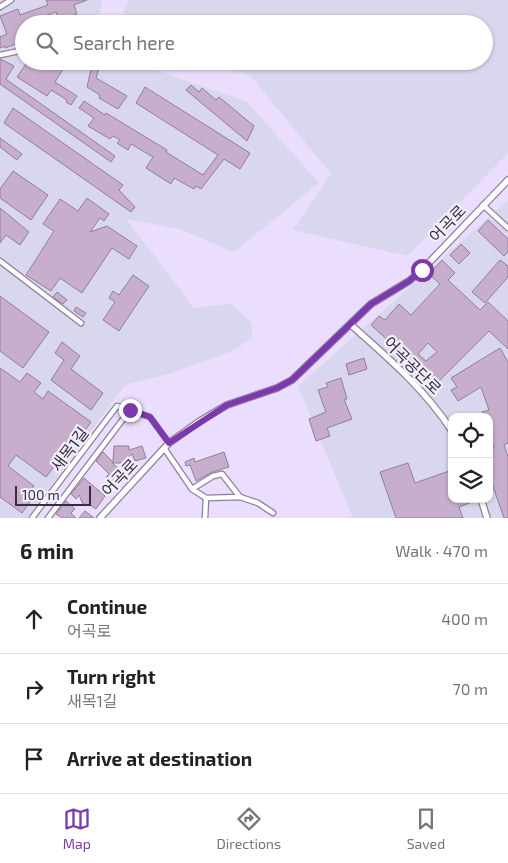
<!DOCTYPE html>
<meta charset="utf-8">
<style>
:root{--surface:#fff;--page:#f6f6f6;--text:#222;--muted:#767676;--line:#e0e0e0;--accent:#7b39ad}
body{margin:0;font-family:"Exo 2","Noto Sans KR",sans-serif;background:var(--page);color:var(--text)}
.controls{position:absolute;right:15px;bottom:15px;display:grid;overflow:hidden;border-radius:10px;box-shadow:0 1px 4px #0004}
.controls button{width:45px;height:45px;display:grid;place-items:center;padding:0;border:0;border-bottom:1px solid var(--line);background:var(--surface);color:var(--text);font:25px sans-serif}
.scale{position:absolute;left:15px;bottom:12px;width:76px;box-sizing:border-box;padding-left:5px;border:2px solid #342f3b;border-top:0;font-size:14px;line-height:18px;white-space:nowrap;color:#342f3b;-webkit-text-stroke:4px #f3eefb;paint-order:stroke}
.stop{position:absolute;width:15px;height:15px;margin:-11px;border:4px solid #7b39ad;border-radius:50%;background:#fff}
.stop.end{background:#7b39ad;border-color:#fff;box-shadow:0 1px 5px #0008}
.list{margin:0;padding:0;list-style:none}
h2{display:flex;justify-content:space-between;align-items:center;height:65px;margin:0;padding:0 20px;font-size:21px}
h2 small{font-size:16px;font-weight:400;color:var(--muted)}
.list li{display:grid;grid-template-columns:32px 1fr auto;gap:15px;align-items:center;box-sizing:border-box;height:70px;padding:0 20px;border-top:1px solid var(--line)}
.list b{display:block;font-size:19px;white-space:nowrap}
.list p{margin:0;font-size:16px;white-space:nowrap;color:var(--muted)}
.list em{font-size:16px;font-style:normal;color:var(--muted)}
.icon{flex:none;width:28px;height:28px;fill:none;stroke:currentColor;stroke-width:2;stroke-linecap:round;stroke-linejoin:round}
.map{position:relative;flex:none;width:508px;height:518px;overflow:hidden}
.search{position:absolute;background:var(--surface);box-shadow:0 1px 4px #0004;left:15px;right:15px;top:15px;height:55px;display:flex;align-items:center;gap:12px;box-sizing:border-box;padding:0 18px;border-radius:28px;color:var(--muted);font-size:19px}
.sheet{height:275px;background:var(--surface)}
nav{display:flex;justify-content:space-around;align-items:center;box-sizing:border-box;height:70px;border-top:1px solid var(--line);background:var(--surface);font-size:14px;color:var(--muted)}
nav a{display:grid;justify-items:center;gap:2px}
nav .on{color:var(--accent)}
.map>svg:first-child{display:block}
</style>
<div class="map">
<svg width="508" height="518" viewBox="0 0 508 518">
<rect width="100%" height="100%" fill="#eaddfd"/>
<path fill="#d9d7ed" fill-rule="evenodd" d="M0,0H102L98,24H24V61H130L247,102L319,183L234,252L180,229L126,219L194,308L231,304L251,322L252,338L232,351L169,374L125,385L27,518H0Z
M128,0H508V153L407,256L293,230L331,174L250,75L192,61H484V24H120Z
M508,200V518H353L298,386ZM452,417H489V499H452Z"/>
<path fill="#c7aecc" stroke="#937e98" fill-rule="evenodd" d="M46,0H87L74,5L77,14L59,21L56,12L24,24V41L5,48V46L0,48V37L7,34L0,16L18,9L20,15L48,5Z
M0,59L14,66L6,79L7,80L115,156L111,162L0,84Z
M30,61H68L55,82L77,96L71,105L66,102L67,100L51,90L47,96L17,77L26,64L28,65Z
M93,61L101,62L96,78L127,96L118,109L99,98L100,95L87,87Z
M191,85L199,92L202,88L216,100L219,97L254,126L247,141L186,90Z
M145,87L250,153L240,169L224,159L201,189L196,186L194,189L174,178L171,184L146,168L153,157L131,144L128,150L117,143L120,140L113,136L110,139L88,126L94,118L79,108L84,101L105,115L106,113L167,150L166,152L203,175L218,155L136,103Z
M13,108L123,185L119,190L135,207L131,212L4,123Z
M0,138L22,154L17,160L0,147Z
M13,171L48,195L31,220L0,198V189Z
M87,198L109,214L104,221L100,218L90,232L107,226L137,246L129,259L112,248L82,293L60,278L51,291L26,275L54,231L43,224L60,199L78,211Z
M0,208L29,232L20,245L6,235L0,243Z
M488,220L508,239V252L504,256L478,231Z
M461,244L470,253L459,264L450,255Z
M442,260L455,273L448,280L480,310L488,302L508,321V349L489,331L436,384L371,325L379,316L385,320L399,304L411,315L440,284L429,274ZM428,343L437,352L426,361L418,354Z
M500,260L508,266V277L485,303L472,292Z
M133,275L149,286L119,331L103,320L115,302L109,298L113,291L119,295Z
M57,292L67,300L63,304L53,297Z
M0,296L49,332L23,368L0,351Z
M76,307L86,313L83,317L74,311Z
M62,342L80,356L71,369L103,393L91,410L51,380L64,360L55,353Z
M500,348L508,362V443L504,445L508,457V518H504L489,475V467L492,466L489,450L494,448L489,434V417H483L482,412L489,410L481,387L458,401L451,390L457,387L451,378Z
M364,358L367,369L349,375L346,364Z
M0,368L20,382L27,373L41,383L34,392L43,399L48,391L91,422L65,458L62,456L46,477L16,455L8,466L34,486L24,498L30,502L22,513L0,497Z
M341,378L347,399H344L352,419L327,428L330,436L316,441L309,419L326,412L318,390L328,387L326,383Z
M114,446H129V450L142,446L146,458L135,461L132,454L122,463H112L125,474L115,485L106,477L109,474L96,461L103,452L113,462Z
M224,452L229,467L212,472L196,481L190,465L186,466L185,462L194,458L195,462Z
M408,463L415,483L452,470V499L477,500L459,507L463,518H396L380,472Z
M84,478L105,496L96,509L90,505L83,504L79,495L76,499L71,494Z
M66,501L75,509L71,513L76,518H62L56,514Z
M85,511L94,518H79Z"/>
<g fill="none" stroke-linecap="round" stroke-linejoin="round">
<defs>
<path id="minor" d="M0,7L11,0
M0,55L24,50
M483,205L508,228
M0,261L81,323
M164,448L192,489L213,476L222,474L240,497L258,503L273,513
M192,489L206,498L240,497
M32,518L117,406L150,417L169,443
M48,518L130,410
M205,518L206,498"/>
<path id="tertiary" d="M350,324C387,357 424,388 452,431
M481,499L487,518
M100,518L169,443L200,421L227,405L277,388L292,380L371,304L409,281L422,270L508,180"/>
</defs>
<use href="#minor" stroke="#8d809e" stroke-width="7"/>
<use href="#tertiary" stroke="#8d809e" stroke-width="8"/>
<use href="#minor" stroke="#fff" stroke-width="4.5"/>
<use href="#tertiary" stroke="#fff" stroke-width="5.5"/>
</g>
<g fill="none" stroke-linecap="round" stroke-linejoin="round">
<path stroke="#7b39ad" stroke-width="6" d="M130,410L150,417L169,443L227,405L277,388L292,380L371,304L409,281L422,270"/>
</g>
<g text-anchor="middle" dominant-baseline="central" stroke-width="4.5" stroke-linejoin="round" paint-order="stroke">
<g font-size="16" fill="#342f3b" stroke="#f3eefb">
<text transform="translate(447 223) rotate(-46)">어곡로</text>
<text transform="translate(413 365) rotate(45)">어곡공단로</text>
<text transform="translate(69 449) rotate(-53)">새목1길</text>
<text transform="translate(119 477) rotate(-47)">어곡로</text>
</g>
</g>
</svg>
<div class="controls">
<button><svg class="icon" aria-label="locate" viewBox="0 0 24 24"><circle cx="12" cy="12" r="6"/><path d="M12 2v4M12 18v4M2 12h4M18 12h4"/></svg></button>
<button><svg class="icon" aria-label="layers" viewBox="0 0 24 24"><path d="M12 4l9 5-9 5-9-5zM3 14l9 5 9-5"/></svg></button>
</div>
<div class="scale">100 m</div>
<div class="stop" style="left:422px;top:270px"></div>
<div class="stop end" style="left:130px;top:410px"></div>
<div class="search"><svg class="icon" aria-label="search" viewBox="0 0 24 24"><circle cx="10" cy="10" r="6"/><path d="M15 15l6 6"/></svg>Search here</div>
</div>
<section class="sheet">
<h2>6 min<small>Walk · 470 m</small></h2>
<ul class="list">
<li><svg class="icon" aria-label="ahead" viewBox="0 0 24 24"><path d="M12 20V5M6 11l6-6 6 6"/></svg><div><b>Continue</b><p>어곡로</p></div><em>400 m</em></li>
<li><svg class="icon" aria-label="right" viewBox="0 0 24 24"><path d="M7 20v-9h11M14 6l5 5-5 5"/></svg><div><b>Turn right</b><p>새목1길</p></div><em>70 m</em></li>
<li><svg class="icon" aria-label="arrive" viewBox="0 0 24 24"><path d="M6 21V4h12l-3 4 3 4H6"/></svg><div><b>Arrive at destination</b></div></li>
</ul>
</section>
<nav>
<a class="on"><svg class="icon" aria-label="map" viewBox="0 0 24 24"><path d="M3 6l6-2 6 2 6-2v14l-6 2-6-2-6 2zM9 4v14M15 6v14"/></svg>Map</a>
<a><svg class="icon" aria-label="directions" viewBox="0 0 24 24"><path d="M12 3l9 9-9 9-9-9zM9 14v-3h6M13 9l2 2-2 2"/></svg>Directions</a>
<a><svg class="icon" aria-label="saved" viewBox="0 0 24 24"><path d="M7 4h10v16l-5-4-5 4z"/></svg>Saved</a>
</nav>
